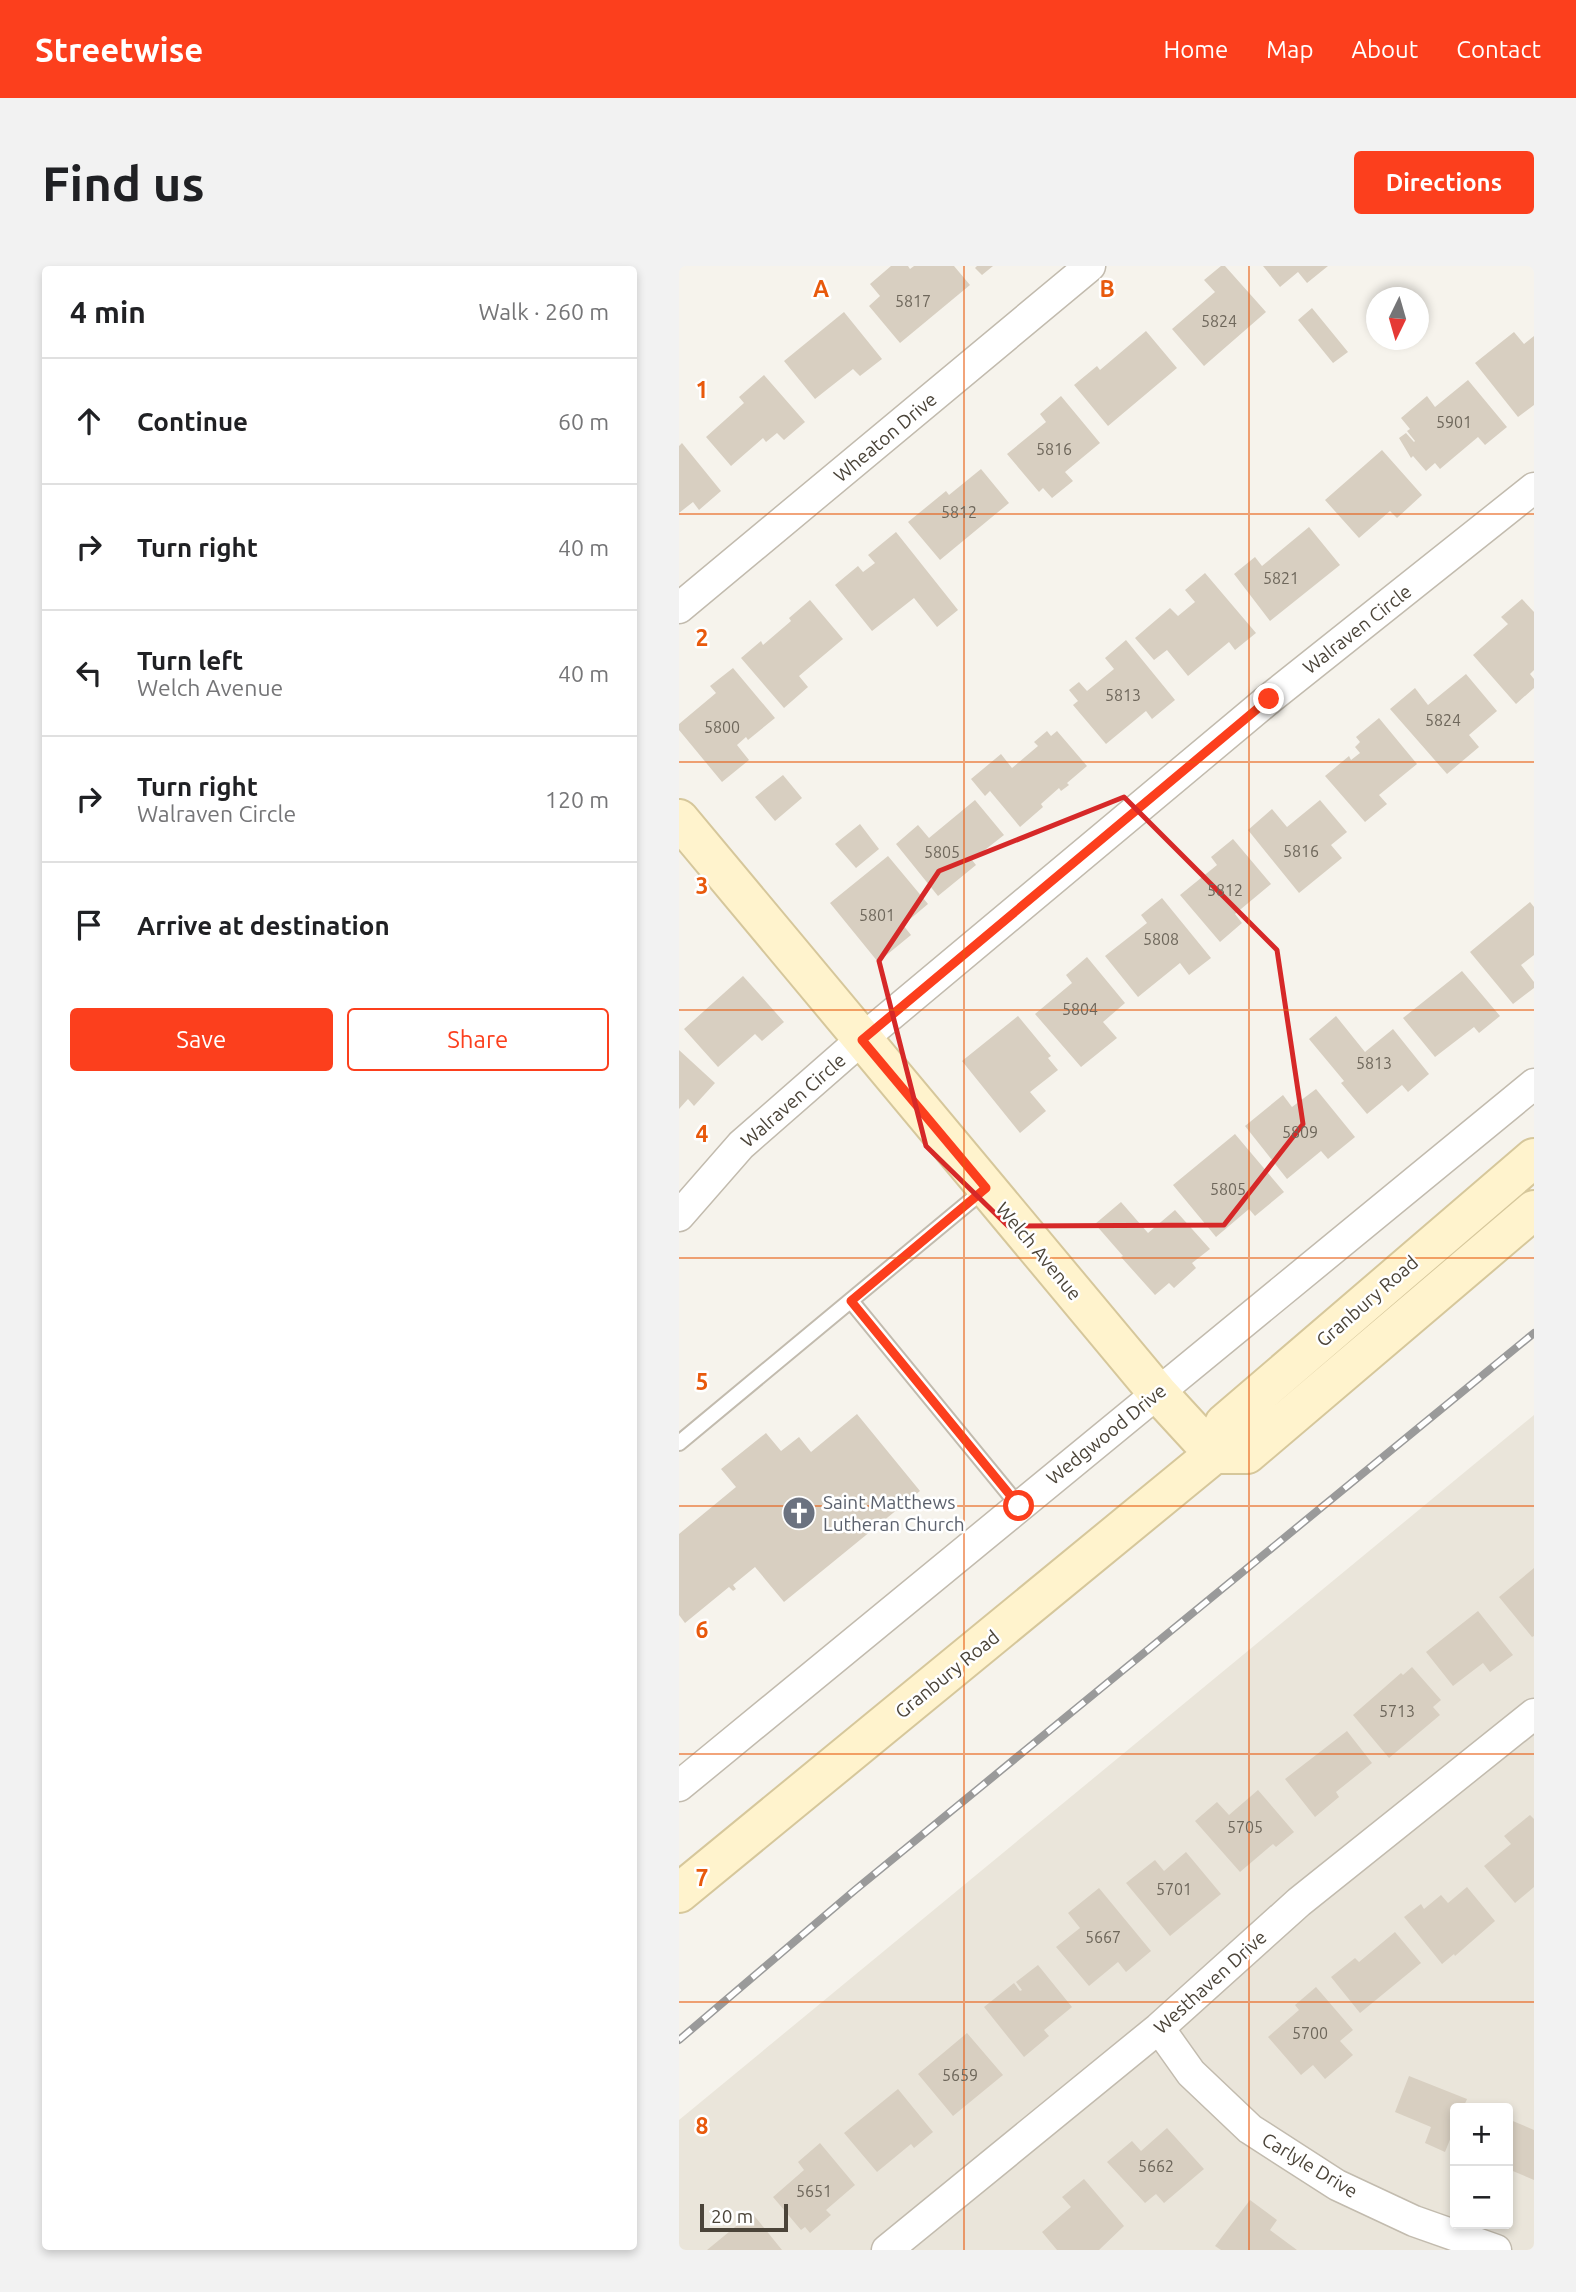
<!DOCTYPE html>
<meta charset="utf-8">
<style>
:root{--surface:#fff;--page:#f2f2f2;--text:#202124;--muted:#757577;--line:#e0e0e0;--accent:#fc3f1d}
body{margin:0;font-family:Ubuntu,sans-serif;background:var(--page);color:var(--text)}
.controls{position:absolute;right:21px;bottom:21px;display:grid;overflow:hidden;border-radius:7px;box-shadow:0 4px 10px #0003}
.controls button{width:63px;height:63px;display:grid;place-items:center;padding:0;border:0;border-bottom:2px solid var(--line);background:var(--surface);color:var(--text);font:35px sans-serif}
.compass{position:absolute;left:687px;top:21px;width:63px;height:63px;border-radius:50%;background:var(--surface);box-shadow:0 4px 10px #0003;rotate:185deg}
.scale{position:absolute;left:21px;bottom:18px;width:88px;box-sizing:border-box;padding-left:7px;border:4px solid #4b4439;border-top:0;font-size:19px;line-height:24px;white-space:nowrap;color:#4b4439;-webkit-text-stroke:5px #fff;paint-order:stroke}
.stop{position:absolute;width:21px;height:21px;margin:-16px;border:5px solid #fc3f1d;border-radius:50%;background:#fff}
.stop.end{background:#fc3f1d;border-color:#fff;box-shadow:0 2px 7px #0008}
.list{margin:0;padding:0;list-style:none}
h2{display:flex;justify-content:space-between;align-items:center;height:91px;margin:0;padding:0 28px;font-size:30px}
h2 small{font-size:23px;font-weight:400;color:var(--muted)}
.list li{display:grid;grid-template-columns:46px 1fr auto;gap:21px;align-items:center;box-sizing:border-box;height:126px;padding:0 28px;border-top:2px solid var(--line)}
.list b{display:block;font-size:26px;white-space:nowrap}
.list p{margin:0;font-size:23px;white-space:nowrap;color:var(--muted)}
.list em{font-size:23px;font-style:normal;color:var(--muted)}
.actions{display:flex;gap:14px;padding:21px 28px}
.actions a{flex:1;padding:16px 0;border:2px solid var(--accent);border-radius:7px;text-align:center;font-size:24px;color:var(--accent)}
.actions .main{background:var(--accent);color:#fff}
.icon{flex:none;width:38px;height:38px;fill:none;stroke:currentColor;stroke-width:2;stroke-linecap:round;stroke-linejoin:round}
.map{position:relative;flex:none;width:855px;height:1984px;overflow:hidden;border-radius:7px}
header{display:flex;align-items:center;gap:42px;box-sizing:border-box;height:98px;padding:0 35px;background:var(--accent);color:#fff}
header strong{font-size:33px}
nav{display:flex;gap:38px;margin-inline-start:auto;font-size:24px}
.intro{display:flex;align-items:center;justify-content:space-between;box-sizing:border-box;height:168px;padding:0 42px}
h1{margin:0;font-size:49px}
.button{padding:18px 32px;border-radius:7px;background:var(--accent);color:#fff;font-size:24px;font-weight:700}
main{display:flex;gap:42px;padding:0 42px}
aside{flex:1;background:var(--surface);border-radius:7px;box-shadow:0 4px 10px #0003}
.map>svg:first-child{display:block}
</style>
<header>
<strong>Streetwise</strong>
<nav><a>Home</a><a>Map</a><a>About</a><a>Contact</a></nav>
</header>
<div class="intro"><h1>Find us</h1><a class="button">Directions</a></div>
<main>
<aside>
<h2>4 min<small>Walk · 260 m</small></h2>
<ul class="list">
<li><svg class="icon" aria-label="ahead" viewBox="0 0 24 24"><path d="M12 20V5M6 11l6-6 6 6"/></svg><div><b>Continue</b></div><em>60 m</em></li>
<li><svg class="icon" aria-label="right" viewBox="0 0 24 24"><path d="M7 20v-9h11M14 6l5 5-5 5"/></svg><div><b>Turn right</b></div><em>40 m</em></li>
<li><svg class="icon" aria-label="left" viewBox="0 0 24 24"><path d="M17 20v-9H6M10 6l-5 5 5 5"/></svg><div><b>Turn left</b><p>Welch Avenue</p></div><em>40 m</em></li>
<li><svg class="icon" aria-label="right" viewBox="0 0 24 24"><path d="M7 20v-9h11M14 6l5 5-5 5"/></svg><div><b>Turn right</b><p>Walraven Circle</p></div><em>120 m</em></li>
<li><svg class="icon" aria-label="arrive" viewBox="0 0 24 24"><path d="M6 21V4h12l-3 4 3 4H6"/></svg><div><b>Arrive at destination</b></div></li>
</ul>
<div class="actions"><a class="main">Save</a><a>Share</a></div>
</aside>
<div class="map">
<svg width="855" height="1984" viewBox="0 0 855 1984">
<rect width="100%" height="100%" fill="#f6f3ec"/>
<path fill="#eae5da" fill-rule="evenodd" d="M855,1149V1984H0V1854ZM776,1842H829V1958H776Z"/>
<path fill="#d8cfc1" d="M212,0H229L231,3L235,0H275L291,19L221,77L190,40L201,30L191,18Z
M298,0H314L303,9L296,2Z
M542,0H546L587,46L525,100L493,63L536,26L525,14Z
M584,0H649L628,17L619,6L601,21Z
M633,42L669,86L654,97L619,54Z
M165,46L203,93L181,110L174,103L136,133L105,95Z
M467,65L498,102L429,160L395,119L418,100L421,104Z
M835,66L845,78L855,70V139L839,151L796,97Z
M85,109L126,156L105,174L98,167L87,176L84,172L52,200L27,171L65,137L60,131Z
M789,114L828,161L806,179L799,171L761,203L756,197L747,205L734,190L732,192L720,172L727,167L735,176L736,175L728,165L731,163L722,152L748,130L756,141Z
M382,130L421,177L386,206L394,215L373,232L364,222L360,226L328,188L367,156L361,148Z
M3,177L42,225L20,244L14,236L0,247V180Z
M703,184L743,229L718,252L711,245L680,272L646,234Z
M302,203L330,237L261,294L229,256L267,225L270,229Z
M630,261L661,299L591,355L555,308L576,291L583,300Z
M217,266L279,344L258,361L235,332L193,365L156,319L179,300L184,306L196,297L189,289Z
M526,307L577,367L556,384L550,376L509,410L488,384L475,394L456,372L491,342L499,350L516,336L506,324Z
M843,333L855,346V404L851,408L855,413V422L837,438L794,389L829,358L822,351Z
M131,334L164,373L120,410L129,421L105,442L62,392L82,375L84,379L112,355L110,352Z
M447,374L496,434L473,453L467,445L427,478L394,439L399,435L390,424L400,416L408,425L435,403L426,392Z
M54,402L96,452L69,474L67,471L58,479L70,494L43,516L0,464V458L37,427L31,420Z
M787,408L818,445L790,469L800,481L768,508L711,443L736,422L749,439Z
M700,452L738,498L700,529L708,538L686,556L646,510L670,490L672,494L681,487L676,481L681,476L677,471Z
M368,465L372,470L378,465L408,500L388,517L390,519L382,525L380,522L362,538L364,541L341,561L311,525L306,530L292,513L322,488L333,502L359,480L355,476Z
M104,509L123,532L96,555L76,531Z
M296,534L325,569L293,594L297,599L259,630L217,578L239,559L250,572Z
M641,534L668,566L652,579L663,592L620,627L569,564L593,543L608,561Z
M181,558L200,583L177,602L156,578Z
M554,573L592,618L556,648L563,657L541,676L501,629L538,599L532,591Z
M209,590L249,638L224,659L232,669L199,696L151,637Z
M483,632L532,692L510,709L501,697L459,731L426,690L468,657L462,649Z
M851,636L855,641V689L842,699L855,716V722L834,738L791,686Z
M408,691L446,737L424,756L438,772L402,801L356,748L393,717L387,709Z
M783,705L821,750L800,767L795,761L756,791L724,752Z
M64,710L105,756L83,775L76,768L39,801L5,763Z
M339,750L372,790L369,792L379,804L351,826L367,845L341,867L283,795Z
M657,750L686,786L714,763L750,808L729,826L723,819L688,848L662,817L665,815L630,773Z
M0,784L36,817L15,840L9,833L0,843Z
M637,823L676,871L649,893L642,885L608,913L566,860L604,829L613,841Z
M556,868L605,926L576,950L570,943L537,971L494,919Z
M442,936L469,967L496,944L531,983L513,997L517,1002L495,1022L490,1017L476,1029L442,991L444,990L416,958Z
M178,1148L241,1225L105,1336L76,1301L54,1319L57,1323L54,1325L50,1321L6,1357L0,1349V1268L57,1221L42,1203L87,1167L102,1185L120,1171L132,1186Z
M855,1302V1370L853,1371L820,1331Z
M799,1345L834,1389L811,1406L804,1397L774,1420L747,1386Z
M733,1401L762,1434L754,1441L761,1449L710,1492L674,1449L722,1407L724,1409Z
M668,1465L693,1497L657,1526L660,1531L636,1551L606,1513Z
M579,1524L615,1566L597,1581L594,1578L561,1606L516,1555L538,1536L550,1549Z
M851,1549L855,1553V1621L836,1637L805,1600L832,1578L825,1570Z
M507,1586L542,1628L491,1670L447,1617L476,1594L485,1605Z
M788,1621L816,1655L776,1690L775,1688L763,1698L725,1651L742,1638L745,1643L762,1629L769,1637Z
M420,1622L472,1685L447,1706L439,1696L410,1720L377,1681L401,1662L389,1647Z
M716,1666L742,1697L681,1747L652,1711L676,1692L680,1696Z
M359,1699L393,1741L365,1764L370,1770L345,1791L305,1741L335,1717L341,1725L343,1724L337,1716Z
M637,1721L674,1764L661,1775L674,1789L646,1813L634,1799L622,1809L589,1771L620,1744L616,1739Z
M288,1767L324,1809L274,1850L239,1808Z
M730,1810L788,1833L784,1842H776V1861L766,1886L746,1877L752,1861L716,1846Z
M219,1823L254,1866L235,1882L232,1878L198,1906L165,1867Z
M829,1853L855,1864V1914L829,1903Z
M488,1862L525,1903L485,1937L477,1928L466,1937L428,1896L453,1875L462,1885Z
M141,1877L176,1919L147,1944L152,1949L131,1967L126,1961L122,1964L94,1931L125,1904L119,1896Z
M405,1913L445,1960L420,1984H378L363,1966L392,1941L383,1931Z
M571,1934L598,1954L591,1964L618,1984H542L536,1980Z
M73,1947L103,1984H28Z"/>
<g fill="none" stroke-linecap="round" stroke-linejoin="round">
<defs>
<path id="lane" d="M172,1035L340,1240
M0,1177L306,923"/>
<path id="street" d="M0,342L411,0
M0,950L62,879L182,774L590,433L855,222
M0,1520L855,818
M480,1762L512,1807L571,1863L658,1919L735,1955L817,1984
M208,1984L480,1762L620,1636L855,1448"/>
<path id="secondary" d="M0,553L478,1126L535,1188
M535,1188H568L855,944
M0,1627L535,1188L545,1158L855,892"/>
</defs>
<use href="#lane" stroke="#c2bbae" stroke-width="18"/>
<use href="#street" stroke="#c2bbae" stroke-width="33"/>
<use href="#secondary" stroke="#d6c79b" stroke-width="42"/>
<use href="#lane" stroke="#fff" stroke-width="14"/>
<use href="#street" stroke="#fff" stroke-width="30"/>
<use href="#secondary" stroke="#fff3cd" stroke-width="38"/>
<defs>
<path id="rail" d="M0,1774L176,1624L855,1067"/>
</defs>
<use href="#rail" stroke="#9a9a9a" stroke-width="8"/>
<use href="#rail" stroke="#fff" stroke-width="5" stroke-dasharray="16" stroke-linecap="butt"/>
</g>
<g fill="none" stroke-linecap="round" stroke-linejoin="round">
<path stroke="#fc3f1d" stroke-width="9" d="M340,1240L172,1035L307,922L183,774L590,433"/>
</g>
<path fill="none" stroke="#d62828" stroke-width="5" stroke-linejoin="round" d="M445,531L598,684L624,858L545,959L329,960L247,880L200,695L260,605Z"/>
<path fill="none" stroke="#e8590c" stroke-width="2" stroke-opacity="0.55" d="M285,0V1984M570,0V1984M0,248H855M0,496H855M0,744H855M0,992H855M0,1240H855M0,1488H855M0,1736H855"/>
<defs>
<symbol id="church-disc" viewBox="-11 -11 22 22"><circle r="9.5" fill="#6b7280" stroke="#fff"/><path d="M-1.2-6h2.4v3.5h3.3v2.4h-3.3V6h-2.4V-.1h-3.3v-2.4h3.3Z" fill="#fff"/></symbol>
</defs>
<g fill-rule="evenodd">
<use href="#church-disc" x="101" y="1228" width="38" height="38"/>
</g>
<g text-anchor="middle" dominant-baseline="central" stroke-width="5" stroke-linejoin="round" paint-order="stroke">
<g font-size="16" fill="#6e675b">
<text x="234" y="35">5817</text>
<text x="540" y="55">5824</text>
<text x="775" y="156">5901</text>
<text x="375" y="183">5816</text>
<text x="280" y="246">5812</text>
<text x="602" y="312">5821</text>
<text x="444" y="429">5813</text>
<text x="764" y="454">5824</text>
<text x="43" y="461">5800</text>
<text x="622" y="585">5816</text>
<text x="263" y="586">5805</text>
<text x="546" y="624">5812</text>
<text x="198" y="649">5801</text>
<text x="482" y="673">5808</text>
<text x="401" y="743">5804</text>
<text x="695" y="797">5813</text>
<text x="621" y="866">5809</text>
<text x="549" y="923">5805</text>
<text x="718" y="1445">5713</text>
<text x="566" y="1561">5705</text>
<text x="495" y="1623">5701</text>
<text x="424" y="1671">5667</text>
<text x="631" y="1767">5700</text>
<text x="281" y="1809">5659</text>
<text x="477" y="1900">5662</text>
<text x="135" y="1925">5651</text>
</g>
<g font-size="19" fill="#4b4439" stroke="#fff">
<text transform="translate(206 171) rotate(-40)">Wheaton Drive</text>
<text transform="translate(678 363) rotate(-38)">Walraven Circle</text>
<text transform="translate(114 834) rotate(-41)">Walraven Circle</text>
<text transform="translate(360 985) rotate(50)">Welch Avenue</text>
<text transform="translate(688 1035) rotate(-41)">Granbury Road</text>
<text transform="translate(427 1168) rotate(-39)">Wedgwood Drive</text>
<text transform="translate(268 1408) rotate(-39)">Granbury Road</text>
<text transform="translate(531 1716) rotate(-42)">Westhaven Drive</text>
<text transform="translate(631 1899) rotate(31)">Carlyle Drive</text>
</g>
<g font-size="19" fill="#5b616d" stroke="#fff" text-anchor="start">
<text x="144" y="1236">Saint Matthews<tspan x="144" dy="22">Lutheran Church</tspan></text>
</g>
</g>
<g font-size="23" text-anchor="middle" font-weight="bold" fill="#e8590c" stroke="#fff" stroke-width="5" stroke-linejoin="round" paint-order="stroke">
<text x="142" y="31">A</text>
<text x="428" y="31">B</text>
<text x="23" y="132">1</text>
<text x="23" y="380">2</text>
<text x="23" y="628">3</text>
<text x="23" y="876">4</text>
<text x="23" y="1124">5</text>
<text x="23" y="1372">6</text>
<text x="23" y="1620">7</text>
<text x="23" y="1868">8</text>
</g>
</svg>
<div class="controls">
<button>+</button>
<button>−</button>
</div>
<svg class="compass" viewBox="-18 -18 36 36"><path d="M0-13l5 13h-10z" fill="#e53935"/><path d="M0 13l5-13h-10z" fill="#757577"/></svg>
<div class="scale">20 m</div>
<div class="stop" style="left:340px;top:1240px"></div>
<div class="stop end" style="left:590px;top:433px"></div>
</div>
</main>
